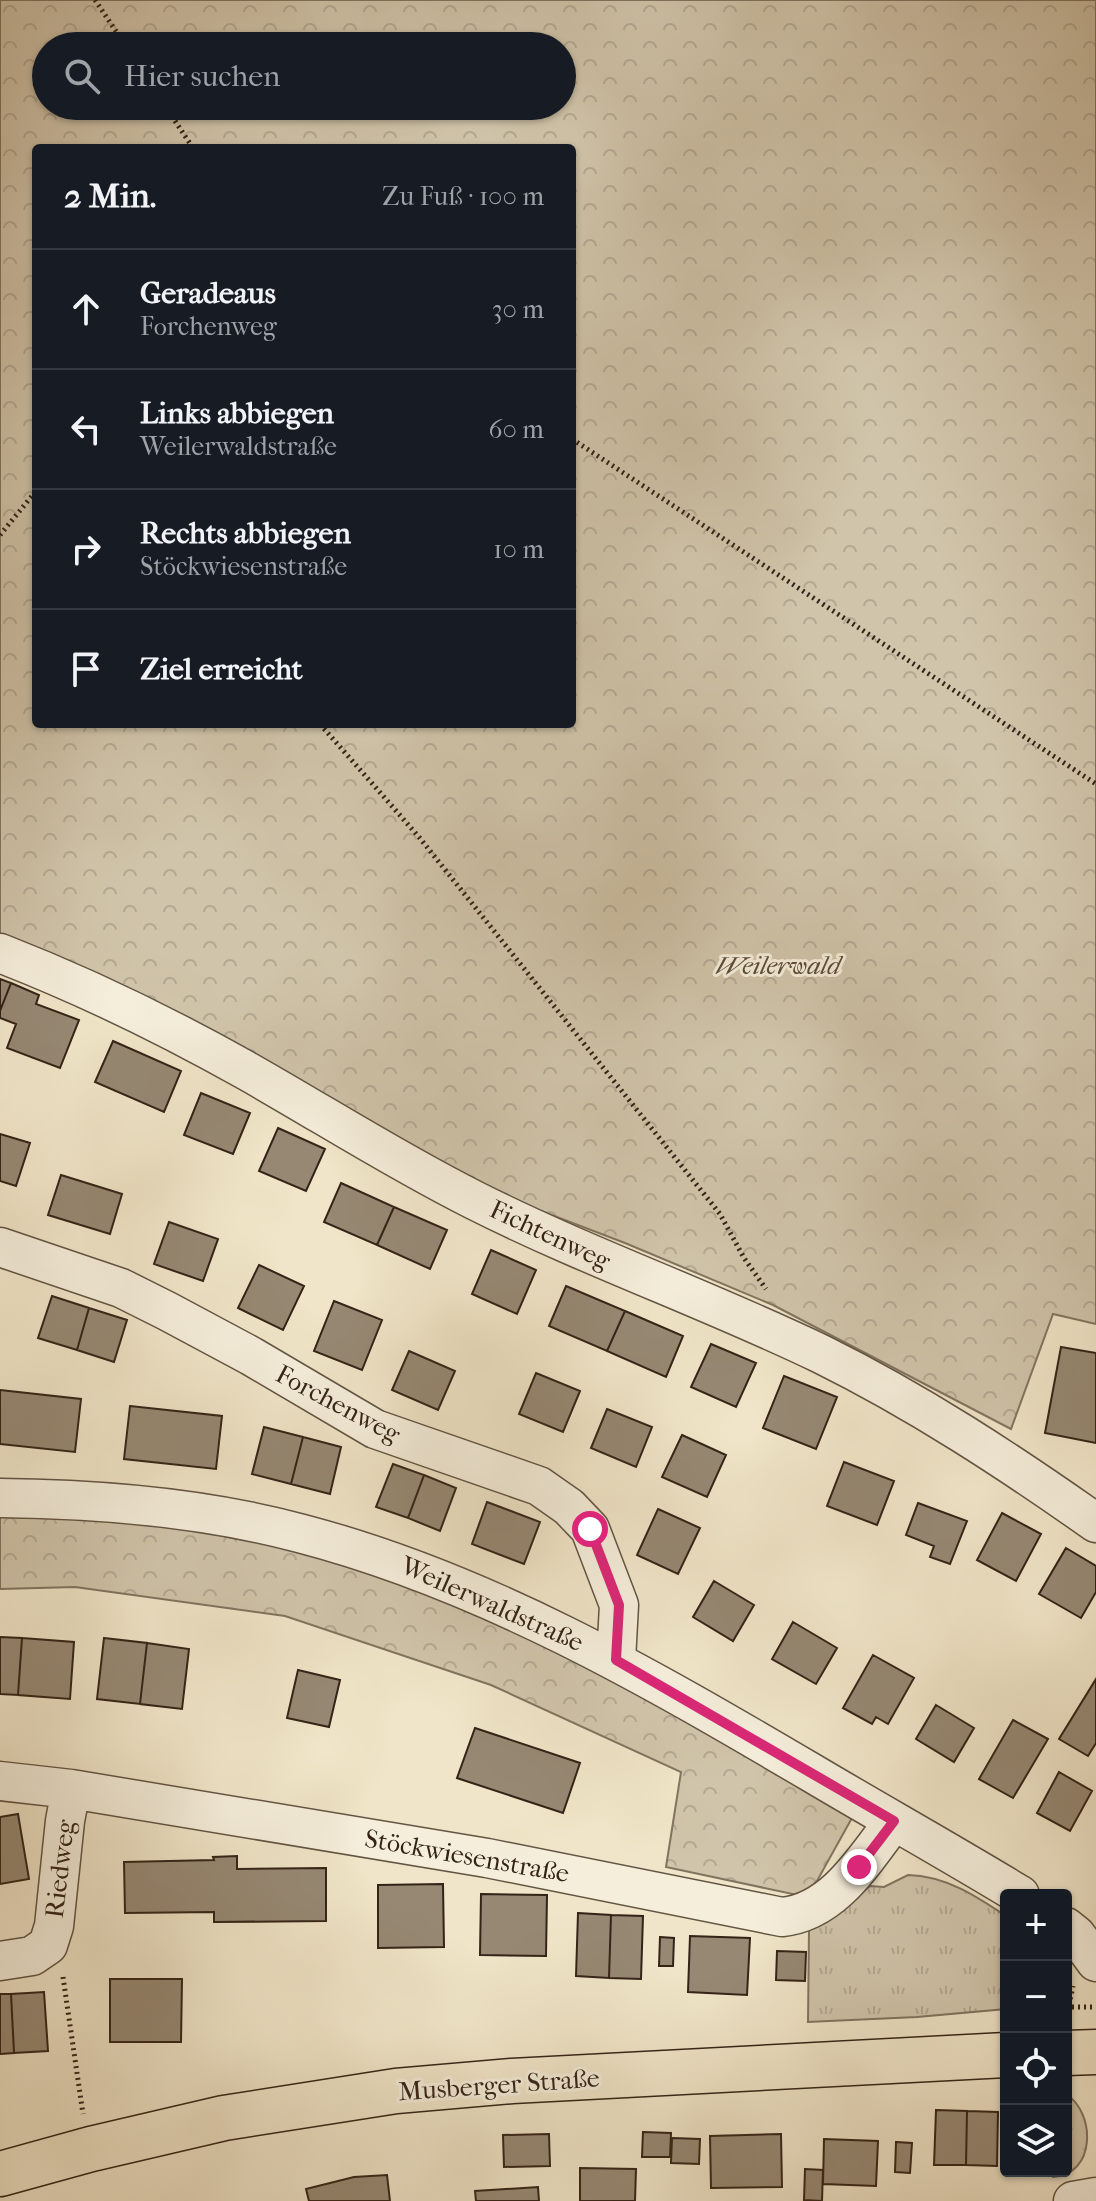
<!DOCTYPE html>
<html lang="de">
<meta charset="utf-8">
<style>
:root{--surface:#171b24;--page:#20242c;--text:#f1f3f6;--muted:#9ea1a6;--line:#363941}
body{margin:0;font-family:"IM FELL French Canon",serif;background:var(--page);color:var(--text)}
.controls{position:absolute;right:24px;bottom:24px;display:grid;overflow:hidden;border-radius:8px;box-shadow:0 2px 6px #0004}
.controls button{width:72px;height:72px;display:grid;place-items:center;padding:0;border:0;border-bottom:2px solid var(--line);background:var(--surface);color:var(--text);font:40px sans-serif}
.stop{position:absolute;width:24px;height:24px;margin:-18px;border:6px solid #db2777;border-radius:50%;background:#fff}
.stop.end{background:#db2777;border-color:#fff;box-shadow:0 2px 8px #0008}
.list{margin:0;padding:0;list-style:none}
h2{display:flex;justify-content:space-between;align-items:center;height:104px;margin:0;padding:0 32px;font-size:34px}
h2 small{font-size:26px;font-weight:400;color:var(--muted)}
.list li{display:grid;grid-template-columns:52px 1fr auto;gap:24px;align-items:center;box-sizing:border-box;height:120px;padding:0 32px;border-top:2px solid var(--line)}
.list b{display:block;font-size:30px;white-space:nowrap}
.list p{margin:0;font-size:26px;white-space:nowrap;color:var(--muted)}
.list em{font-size:26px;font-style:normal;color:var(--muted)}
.icon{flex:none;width:44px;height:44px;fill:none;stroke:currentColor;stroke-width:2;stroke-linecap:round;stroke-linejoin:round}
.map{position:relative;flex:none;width:1096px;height:2201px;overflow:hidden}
.search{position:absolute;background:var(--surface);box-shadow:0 2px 6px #0004;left:32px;top:32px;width:544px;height:88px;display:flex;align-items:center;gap:20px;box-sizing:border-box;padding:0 28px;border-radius:44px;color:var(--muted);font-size:30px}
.panel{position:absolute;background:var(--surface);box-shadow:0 2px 6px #0004;left:32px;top:144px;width:544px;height:584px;border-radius:8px}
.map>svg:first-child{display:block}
</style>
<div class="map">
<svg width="1096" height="2201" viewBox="0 0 1096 2201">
<defs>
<pattern id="grass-tufts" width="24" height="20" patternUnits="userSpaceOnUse" patternTransform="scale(2)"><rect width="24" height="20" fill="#d0c4aa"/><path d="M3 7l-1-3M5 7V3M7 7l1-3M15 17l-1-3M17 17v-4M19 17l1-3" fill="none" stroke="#b3a892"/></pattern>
<pattern id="forest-crowns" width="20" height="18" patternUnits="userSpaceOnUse" patternTransform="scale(2)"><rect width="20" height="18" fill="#d0c4aa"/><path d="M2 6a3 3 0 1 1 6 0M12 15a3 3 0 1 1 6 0" fill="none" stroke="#b3a892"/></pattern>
</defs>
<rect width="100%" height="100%" fill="#f0e5c8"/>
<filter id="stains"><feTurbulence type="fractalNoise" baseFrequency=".0025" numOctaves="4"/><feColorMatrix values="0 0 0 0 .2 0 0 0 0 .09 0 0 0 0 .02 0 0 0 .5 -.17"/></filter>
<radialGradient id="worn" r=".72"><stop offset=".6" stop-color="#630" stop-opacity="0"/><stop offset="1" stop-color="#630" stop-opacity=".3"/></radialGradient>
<path fill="url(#grass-tufts)" stroke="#827460" stroke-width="2" d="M908,1875C946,1876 976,1896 1006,1916V2009L917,2017L808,2022L809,1929L835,1913L870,1886L884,1887Z
M1066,2094C1096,2113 1096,2175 1053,2177L1052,2171H1066Z"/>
<path fill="url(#forest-crowns)" stroke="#827460" stroke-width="2" fill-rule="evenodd" d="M0,0H1096V1324L1053,1314L1011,1429L773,1305L625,1243L489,1191L0,935ZM46,46H562V106H46ZM36,148H572V724H36Z
M89,1510L308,1546L529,1634L670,1706L853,1816L817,1881L802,1896L666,1867L681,1772L491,1685L285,1616L75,1587L0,1589V1511Z"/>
<path fill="#968873" stroke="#342317" stroke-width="2" d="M0,979L11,983L0,1011Z
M11,983L39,995L36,1004L79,1020L60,1068L7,1048L16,1024L0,1018V1011Z
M113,1041L181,1071L164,1112L95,1082Z
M201,1093L250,1113L233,1154L184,1135Z
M278,1128L325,1149L306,1191L259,1171Z
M0,1134L30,1143L16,1186L0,1181Z
M61,1175L122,1194L110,1234L48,1215Z
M341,1183L394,1207L377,1245L324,1222Z
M394,1207L447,1230L430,1269L377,1245Z
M169,1222L218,1239L203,1281L154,1264Z
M491,1250L536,1270L517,1314L472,1294Z
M259,1265L304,1286L283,1330L238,1308Z
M566,1286L625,1311L607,1351L549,1326Z
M52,1296L89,1308L77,1350L38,1338Z
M334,1301L382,1320L362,1370L314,1351Z
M89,1308L127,1320L114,1362L77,1350Z
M625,1311L683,1336L666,1377L607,1351Z
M711,1344L756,1363L736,1407L691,1387Z
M1061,1347L1096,1353V1443L1045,1433Z
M409,1351L455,1371L438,1410L392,1390Z
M536,1373L580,1391L563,1432L519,1414Z
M784,1376L837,1397L816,1449L763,1428Z
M0,1390L81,1399L75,1452L0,1444Z
M130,1406L222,1416L216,1469L124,1459Z
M607,1409L652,1427L636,1467L591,1448Z
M264,1427L303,1437L291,1484L252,1474Z
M682,1435L726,1455L707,1497L662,1477Z
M303,1437L341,1447L330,1494L291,1484Z
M844,1462L894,1481L877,1525L827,1506Z
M393,1464L424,1475L408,1518L376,1507Z
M424,1475L456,1488L440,1531L408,1518Z
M487,1502L540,1522L524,1564L472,1544Z
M918,1503L967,1521L950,1564L930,1557L934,1546L906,1535Z
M658,1509L700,1528L678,1574L637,1555Z
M1002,1513L1041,1534L1016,1581L977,1560Z
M1066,1548L1096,1566V1592L1081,1618L1039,1594Z
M714,1581L754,1605L733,1641L693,1617Z
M793,1622L837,1648L816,1684L772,1659Z
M0,1637L22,1638L18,1695L0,1694Z
M22,1638L74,1642L70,1699L18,1695Z
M104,1638L147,1643L140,1704L97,1699Z
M147,1643L189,1649L182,1709L140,1704Z
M873,1655L914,1678L888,1724L876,1717L872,1724L843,1708Z
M298,1670L340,1680L329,1727L287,1718Z
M1096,1679V1743L1088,1756L1059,1739Z
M936,1705L974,1728L954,1762L916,1739Z
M1013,1720L1048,1739L1013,1798L979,1779Z
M475,1728L580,1763L563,1813L457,1778Z
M1059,1772L1092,1791L1070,1831L1037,1813Z
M18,1814L29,1879L0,1884V1817Z
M237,1856V1869L326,1868V1921L214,1922V1912L125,1913L124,1862L214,1860L213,1857Z
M443,1884L444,1947L378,1948V1885Z
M481,1894L547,1895L546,1956L480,1955Z
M578,1913L611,1915L609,1978L576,1976Z
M611,1915L643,1916L641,1979L609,1978Z
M690,1936L750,1938L747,1995L688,1992Z
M660,1937L674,1938L673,1966H659Z
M777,1951L806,1952L805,1981L776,1980Z
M110,1979H182L181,2042H110Z
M44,1992L48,2051L14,2053L11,1994Z
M0,1994H11L14,2053L0,2054Z
M936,2110L967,2111L966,2165H934Z
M967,2111L998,2112L997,2166L966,2165Z
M643,2132L671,2133L670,2157H642Z
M549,2134L550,2166L504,2167L503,2135Z
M781,2134L782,2187L711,2188L710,2136Z
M672,2138L700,2139L699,2164L671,2163Z
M824,2139L878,2141L876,2186L823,2184Z
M896,2142L912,2143L910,2173L895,2172Z
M580,2168L636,2169L635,2201H580Z
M805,2169L823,2170L822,2201L804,2200Z
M387,2175L390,2201H309L306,2189L354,2177Z
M538,2187L539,2201H476L475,2191Z"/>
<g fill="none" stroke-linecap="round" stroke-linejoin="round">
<defs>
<path id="minor" d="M0,953C85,986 167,1026 247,1071C323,1114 396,1161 474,1200C587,1257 707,1299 821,1354C918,1402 1008,1461 1096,1523
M0,1247L121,1288L167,1311L251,1356L375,1429L539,1486L569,1507L590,1529L619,1605L616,1660
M0,1498C100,1499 202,1507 299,1533C484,1581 649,1677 812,1773C881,1814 951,1853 1020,1895
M0,1781L71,1789L487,1858L782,1917C834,1912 865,1859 894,1821
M1066,1927L1076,1935L1096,1962
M0,1961L32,1956L48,1945L54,1926L65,1821L71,1789
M1073,2201L1096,2197"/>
<path id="major" d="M1066,2053L1096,2052
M0,2174L91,2149L224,2118L396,2091L512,2081L1006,2055"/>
</defs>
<use href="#minor" stroke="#635443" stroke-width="41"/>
<use href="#major" stroke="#342317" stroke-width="47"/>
<path stroke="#342317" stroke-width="5" stroke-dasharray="2 4" stroke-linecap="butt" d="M95,0L126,46
M165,106L193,148
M572,439L1096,784
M0,535L36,491
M320,724L419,837L720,1214L744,1258L766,1289
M63,1977L83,2114
M1066,2003L1070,2000L1073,1986
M1066,2007H1096"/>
<use href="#minor" stroke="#f5eedb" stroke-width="38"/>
<use href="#major" stroke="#f0e5c8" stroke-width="44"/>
</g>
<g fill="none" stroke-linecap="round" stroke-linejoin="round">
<path stroke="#db2777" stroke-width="10" d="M590,1529L619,1605L616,1660L894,1821L859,1867"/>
</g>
<g text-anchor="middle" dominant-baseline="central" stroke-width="6" stroke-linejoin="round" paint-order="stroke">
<g font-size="26" font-style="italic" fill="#5b4b3c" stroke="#f5eedb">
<text x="778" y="965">Weilerwald</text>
</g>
<g font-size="26" fill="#342317" stroke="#f5eedb">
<text transform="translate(550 1235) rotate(25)">Fichtenweg</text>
<text transform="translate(338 1404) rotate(28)">Forchenweg</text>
<text transform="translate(492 1604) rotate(24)">Weilerwaldstraße</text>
<text transform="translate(467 1856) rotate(10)">Stöckwiesenstraße</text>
<text transform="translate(60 1869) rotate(-83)">Riedweg</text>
<text transform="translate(499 2085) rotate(-4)">Musberger Straße</text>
</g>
</g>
<rect width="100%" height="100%" filter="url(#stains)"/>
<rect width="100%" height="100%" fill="url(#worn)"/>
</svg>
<div class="controls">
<button>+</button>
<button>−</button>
<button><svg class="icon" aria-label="locate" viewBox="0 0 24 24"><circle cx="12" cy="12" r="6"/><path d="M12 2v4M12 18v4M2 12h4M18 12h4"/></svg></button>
<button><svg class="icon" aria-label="layers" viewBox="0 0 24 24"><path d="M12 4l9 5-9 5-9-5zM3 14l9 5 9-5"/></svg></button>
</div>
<div class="stop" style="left:590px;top:1529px"></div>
<div class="stop end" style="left:859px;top:1867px"></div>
<div class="search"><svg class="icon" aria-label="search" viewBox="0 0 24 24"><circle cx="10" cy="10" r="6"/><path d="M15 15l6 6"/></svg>Hier suchen</div>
<section class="panel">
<h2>2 Min.<small>Zu Fuß · 100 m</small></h2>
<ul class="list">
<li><svg class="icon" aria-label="ahead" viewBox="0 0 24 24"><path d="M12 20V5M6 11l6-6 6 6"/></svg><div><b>Geradeaus</b><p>Forchenweg</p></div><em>30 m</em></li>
<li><svg class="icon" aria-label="left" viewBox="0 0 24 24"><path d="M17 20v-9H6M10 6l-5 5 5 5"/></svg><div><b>Links abbiegen</b><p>Weilerwaldstraße</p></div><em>60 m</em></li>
<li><svg class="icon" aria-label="right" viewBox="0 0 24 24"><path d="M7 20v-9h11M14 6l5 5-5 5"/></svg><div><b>Rechts abbiegen</b><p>Stöckwiesenstraße</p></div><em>10 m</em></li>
<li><svg class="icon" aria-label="arrive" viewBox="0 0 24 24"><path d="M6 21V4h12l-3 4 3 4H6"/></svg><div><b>Ziel erreicht</b></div></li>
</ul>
</section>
</div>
